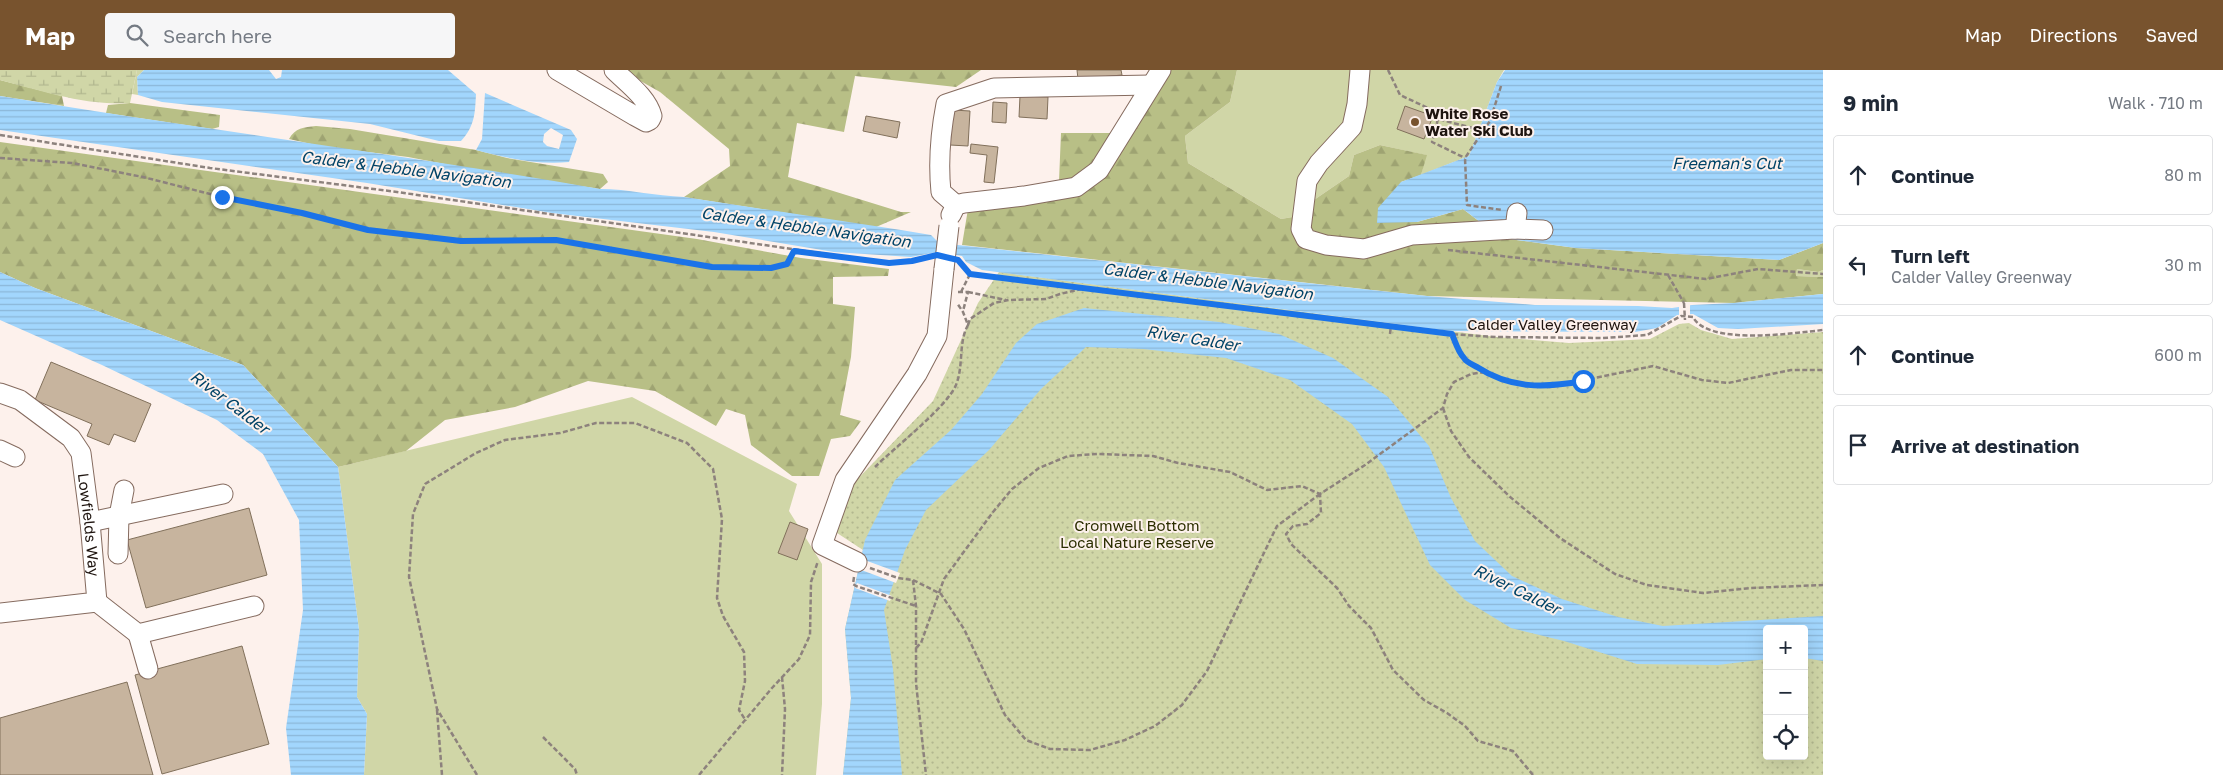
<!DOCTYPE html>
<meta charset="utf-8">
<style>
:root{--surface:#fff;--page:#f6f6f7;--text:#1f2937;--muted:#747a83;--line:#e0e1e3;--accent:#78532e}
body{margin:0;font-family:"Golos Text",sans-serif;background:var(--page);color:var(--text)}
.controls{position:absolute;right:15px;bottom:15px;display:grid;overflow:hidden;border-radius:5px;box-shadow:0 5px 20px #0002}
.controls button{width:45px;height:45px;display:grid;place-items:center;padding:0;border:0;border-bottom:1px solid var(--line);background:var(--surface);color:var(--text);font:25px sans-serif}
.stop{position:absolute;width:15px;height:15px;margin:-11px;border:4px solid #1a73e8;border-radius:50%;background:#fff}
.stop.end{background:#1a73e8;border-color:#fff;box-shadow:0 1px 5px #0008}
.list{margin:0;padding:0;list-style:none}
h2{display:flex;justify-content:space-between;align-items:center;height:65px;margin:0;padding:0 20px;font-size:21px}
h2 small{font-size:16px;font-weight:400;color:var(--muted)}
.list li{display:grid;grid-template-columns:32px 1fr auto;gap:15px;align-items:center;box-sizing:border-box;height:80px;margin:0 10px 10px;padding:0 10px;border:1px solid var(--line);border-radius:5px}
.list b{display:block;font-size:19px;white-space:nowrap}
.list p{margin:0;font-size:16px;white-space:nowrap;color:var(--muted)}
.list em{font-size:16px;font-style:normal;color:var(--muted)}
.icon{flex:none;width:28px;height:28px;fill:none;stroke:currentColor;stroke-width:2;stroke-linecap:round;stroke-linejoin:round}
.map{position:relative;flex:none;width:1823px;height:705px;overflow:hidden}
header{display:flex;align-items:center;gap:30px;box-sizing:border-box;height:70px;padding:0 25px;background:var(--accent);color:#fff}
header strong{font-size:24px}
nav{display:flex;gap:28px;margin-inline-start:auto;font-size:18px}
.search{width:350px;height:45px;background:var(--page);display:flex;align-items:center;gap:12px;box-sizing:border-box;padding:0 18px;border-radius:5px;color:var(--muted);font-size:19px}
main{display:flex}
aside{flex:1;background:var(--surface)}
.map>svg:first-child{display:block}
</style>
<header>
<strong>Map</strong>
<div class="search"><svg class="icon" aria-label="search" viewBox="0 0 24 24"><circle cx="10" cy="10" r="6"/><path d="M15 15l6 6"/></svg>Search here</div>
<nav><a>Map</a><a>Directions</a><a>Saved</a></nav>
</header>
<main>
<div class="map">
<svg width="1823" height="705" viewBox="0 0 1823 705">
<defs>
<pattern id="forest-firs" width="22" height="20" patternUnits="userSpaceOnUse" patternTransform="scale(1.25)"><rect width="22" height="20" fill="#b8bf86"/><path d="M5 1l3.5 6h-7zM16 11l3.5 6h-7z" fill="#9ea372"/></pattern>
<pattern id="wetland-marsh" width="20" height="14" patternUnits="userSpaceOnUse" patternTransform="scale(1.25)"><rect width="20" height="14" fill="#d0d6a7"/><path d="M1 5h8M5 5V1M11 12h8M15 12V8" fill="none" stroke="#b2b78f"/></pattern>
<pattern id="park-dots" width="8" height="8" patternUnits="userSpaceOnUse" patternTransform="scale(1.25)"><rect width="8" height="8" fill="#d0d6a7"/><path d="M2 2h.1M6 6h.1" fill="none" stroke="#b2b78f" stroke-width="1.8" stroke-linecap="round"/></pattern>
<pattern id="water-rules" width="6" height="5" patternUnits="userSpaceOnUse" patternTransform="scale(1.25)"><rect width="6" height="5" fill="#a2d6fd"/><path d="M0 2.5h6" fill="none" stroke="#8bb7d8"/></pattern>
</defs>
<rect width="100%" height="100%" fill="#fdf1ec"/>
<path fill="#d0d6a7" d="M137,0H144L137,7L138,25L132,24Z
M1237,0H1504L1497,12L1469,86L1421,105L1426,85L1380,75L1354,85L1349,106L1311,132L1304,145L1281,149L1188,93L1185,66L1230,32Z
M1797,199L1818,202L1823,200V207L1796,206Z
M632,327L797,414L789,441L822,494V634L816,705H364L367,644L357,627L359,560L338,397Z"/>
<path fill="url(#forest-firs)" d="M621,0H981L956,17L855,6L844,62L797,53L788,107L901,142H911L876,157L684,127L730,96L729,79L660,22Z
M1168,0H1237L1230,32L1185,66L1188,93L1281,149L1304,145L1311,132L1349,106L1354,85L1380,75L1427,85L1421,105L1401,112L1417,152L1463,139L1501,168L1576,178L1779,190L1823,173V200L1818,202L1797,199L1796,206L1823,207V224L1734,233L1427,226L962,175L968,139L1059,111L1061,63H1114Z
M0,10L62,26L64,36L0,26Z
M130,33L220,45L219,57L212,59L106,43L108,35Z
M316,56L350,59L476,80L507,88L603,104L608,112L600,119L471,99L408,87L320,76L289,69C295,58 304,57 316,56Z
M0,72L697,169L801,188L889,199L888,206L833,207V234L855,237L851,287L840,345L861,351L850,366L831,369L819,406H792L751,375L745,345L726,339L716,356L655,321L588,311L515,337L445,350L406,381L338,397L243,295L35,218L0,202Z"/>
<path fill="url(#wetland-marsh)" d="M0,0H137L130,33C86,36 42,21 0,10Z"/>
<path fill="url(#park-dots)" fill-rule="evenodd" d="M999,202L1496,267L1569,273L1650,269L1679,254L1689,253L1701,260L1732,269L1823,262V705H843L851,628L845,559L863,480L834,461L848,419L933,331L978,233ZM1767,559H1804V686H1767Z"/>
<path fill="url(#water-rules)" fill-rule="evenodd" d="M144,0H269L276,9L281,7L282,0H448L476,24C475,43 475,56 461,71H439L370,54L162,32L138,25L137,7Z
M1505,0H1823V173L1779,190L1576,178L1501,168L1463,139L1417,152L1377,153L1378,138L1401,112L1469,86L1497,12Z
M485,23L571,60L577,69L569,92C538,95 506,88 476,80L482,69ZM551,58L563,65L559,79L547,76L543,72L544,64Z
M0,26C200,59 401,84 600,119C628,119 655,126 684,127L901,160L931,165L939,173L1427,226L1535,235L1638,236L1672,238L1692,235L1734,233L1823,224V254L1738,259L1718,258L1693,244L1677,245L1657,258L1635,262L1450,261L982,200L966,192L962,186L937,182L911,187L834,182L714,162L552,143L367,113L0,60Z
M0,202L35,218L243,295L338,397L359,560L357,627L367,644L364,705H291L286,658L303,540L299,450L263,384L217,350L102,295L0,250Z
M1084,238L1219,252L1279,264L1333,288L1388,327L1429,376L1451,428L1475,471L1512,506L1562,529L1618,547L1663,556L1823,546V591L1804,588V559H1767V589L1718,595L1637,594L1564,571L1511,558L1465,530L1430,495L1384,397L1352,354L1290,310L1226,288L1143,279L1086,277L1041,319L989,380L926,440L905,480L884,540L893,599L902,705H843L851,628L845,559L865,470L895,410L951,360L982,324L1016,273L1037,254Z"/>
<path fill="#fdf1ec" d="M1690,233V247H1679V234Z
M859,488L900,503L896,513L856,498Z
M857,513L892,526L890,531L855,518Z"/>
<path fill="#c7b49e" stroke="#81705b" d="M1077,0H1121L1122,5L1078,9Z
M1020,26L1048,27L1047,49L1019,47Z
M993,32L1007,33L1006,53L992,52Z
M1405,36L1433,46L1424,69L1397,59Z
M953,40L970,41L968,76L950,75Z
M866,46L900,52L897,68L863,61Z
M971,74L998,77L994,113L984,112L987,85L970,83Z
M51,292L151,334L135,372L114,364L109,375L87,366L92,354L35,330Z
M249,438L267,505L146,538L127,470Z
M790,452L808,459L797,490L778,483Z
M242,576L269,674L162,704L135,605Z
M127,612L153,705H0V648Z"/>
<g fill="none" stroke-linecap="round" stroke-linejoin="round">
<defs>
<g id="minor">
<path d="M557,0L635,46L646,52L650,50L652,46C647,27 627,13 614,0"/>
<path d="M1360,0L1357,34L1352,57L1319,93L1307,111L1301,159L1306,169L1326,175L1364,179L1412,165L1515,159L1517,143"/>
<path d="M956,135L941,122C938,92 940,65 946,34L994,18L1151,15"/>
<path d="M951,145L956,135L964,133L1024,126L1076,117L1099,100L1161,0"/>
<path d="M1515,159L1543,160"/>
<path id="s1" d="M0,323L20,330L71,368L81,383L90,452L97,532L0,543"/>
<path d="M0,380L15,387"/>
<path d="M90,452L223,424"/>
<path d="M118,484L119,446L124,420"/>
<path d="M857,492L822,475L845,410L917,304L937,266L944,199"/>
<path d="M97,532L138,564L254,536"/>
<path d="M138,564L148,599"/>
</g>
</defs>
<use href="#minor" stroke="#856b5f" stroke-width="21"/>
<path stroke="#8d827d" stroke-width="2.5" stroke-dasharray="5 2.5" stroke-linecap="butt" d="M1388,0L1400,25L1428,38L1438,49L1484,61
M1501,16L1490,51L1465,88L1467,135L1502,140
M1438,49L1432,72L1465,88
M0,65L210,98L397,122L889,193L912,191L931,186
M0,88L72,93L143,107L222,127L302,143L368,160L461,171L556,170L712,197L771,198L787,194L794,181
M1448,180L1706,209L1758,199L1823,204
M960,192L970,204L1451,264L1496,267L1603,268L1647,265L1681,246L1693,247C1708,276 1795,263 1823,260
M1668,205L1684,233
M958,222H968L963,241
M961,222L970,204
M968,222L1006,230
M968,255L970,249L994,233L1009,230L1046,229L1060,224L1081,219
M1390,264L1391,255
M1451,264L1464,289L1484,302
M1443,338L1451,361L1469,387L1509,426L1560,468L1615,504L1647,515L1703,523L1751,518L1823,515
M875,397C895,377 946,338 956,315C964,295 958,273 968,255L963,242L957,233
M870,498L898,508L913,510L916,536V613L926,705
M854,507L853,514L856,516L916,536
M913,510L941,524L964,559L1005,645L1026,670L1050,679L1090,680L1125,670L1155,656L1182,635L1207,601L1277,456L1320,424
M916,578L921,573L944,509L993,442L1012,419L1039,398L1068,386L1097,384L1153,386L1178,393L1230,402L1267,420L1302,416L1320,424
M782,607L785,639L782,705
M437,640L442,705
M543,667L575,699L577,705
M477,705L437,639L409,507L413,444L425,414L476,383L505,370L560,363L596,353H635L687,373L713,399L722,449L717,528L723,546L744,582L745,611L739,640L746,651
M699,705L772,618L799,589L810,565L811,512L818,491
M1533,705L1513,681L1478,671L1465,656L1447,643L1424,630L1393,600L1371,558L1349,536L1337,518L1291,474L1286,464L1293,456L1307,454L1321,443L1320,424L1365,395L1443,338L1447,324L1454,312L1471,304L1485,302L1514,313L1551,317L1653,296L1702,310L1728,313L1791,300H1823"/>
<use href="#minor" stroke="#fff" stroke-width="19"/>
<defs>
<path id="minor-bridge" d="M944,199L949,156"/>
</defs>
<use href="#minor-bridge" stroke="#856b5f" stroke-width="21" stroke-linecap="butt"/>
<path stroke="#8d827d" stroke-width="2.5" stroke-dasharray="5 2.5" stroke-linecap="butt" d="M1684,233L1685,250"/>
<use href="#minor-bridge" stroke="#fff" stroke-width="19"/>
</g>
<g fill="none" stroke-linecap="round" stroke-linejoin="round">
<path stroke="#1a73e8" stroke-width="6" d="M222,127L302,143L368,160L461,171L556,170L712,197L771,198L787,194L794,181L889,193L912,191L937,185L958,190L970,204L1452,264C1455,271 1458,282 1464,288C1466,292 1473,295 1477,297C1511,319 1544,318 1583,311"/>
</g>
<circle fill="#78532e" stroke="#fdf1ec" stroke-width="2" cx="1415" cy="52" r="5"/>
<g text-anchor="middle" dominant-baseline="central" stroke-width="4" stroke-linejoin="round" paint-order="stroke">
<g font-size="15" font-weight="bold" fill="#1e140f" stroke="#fdf1ec" text-anchor="start">
<text x="1425" y="43">White Rose<tspan x="1425" dy="17">Water Ski Club</tspan></text>
</g>
<g font-size="15" fill="#1e140f" stroke="#fdf1ec">
<text x="1552" y="254">Calder Valley Greenway</text>
<text stroke="none"><textPath href="#s1" startOffset="175">Lowfields Way</textPath></text>
</g>
<g font-size="15" fill="#2b2e00" stroke="#fdf1ec">
<text x="1137" y="455">Cromwell Bottom<tspan x="1137" dy="17">Local Nature Reserve</tspan></text>
</g>
<g font-size="16" font-style="italic" fill="#004367" stroke="#fdf1ec">
<text x="1727" y="93">Freeman's Cut</text>
<text transform="translate(406 99) rotate(7)">Calder &amp; Hebble Navigation</text>
<text transform="translate(806 157) rotate(8)">Calder &amp; Hebble Navigation</text>
<text transform="translate(1208 211) rotate(7)">Calder &amp; Hebble Navigation</text>
<text transform="translate(1193 268) rotate(9)">River Calder</text>
<text transform="translate(230 332) rotate(37)">River Calder</text>
<text transform="translate(1517 519) rotate(26)">River Calder</text>
</g>
</g>
</svg>
<div class="controls">
<button>+</button>
<button>−</button>
<button><svg class="icon" aria-label="locate" viewBox="0 0 24 24"><circle cx="12" cy="12" r="6"/><path d="M12 2v4M12 18v4M2 12h4M18 12h4"/></svg></button>
</div>
<div class="stop" style="left:1583px;top:311px"></div>
<div class="stop end" style="left:222px;top:127px"></div>
</div>
<aside>
<h2>9 min<small>Walk · 710 m</small></h2>
<ul class="list">
<li><svg class="icon" aria-label="ahead" viewBox="0 0 24 24"><path d="M12 20V5M6 11l6-6 6 6"/></svg><div><b>Continue</b></div><em>80 m</em></li>
<li><svg class="icon" aria-label="left" viewBox="0 0 24 24"><path d="M17 20v-9H6M10 6l-5 5 5 5"/></svg><div><b>Turn left</b><p>Calder Valley Greenway</p></div><em>30 m</em></li>
<li><svg class="icon" aria-label="ahead" viewBox="0 0 24 24"><path d="M12 20V5M6 11l6-6 6 6"/></svg><div><b>Continue</b></div><em>600 m</em></li>
<li><svg class="icon" aria-label="arrive" viewBox="0 0 24 24"><path d="M6 21V4h12l-3 4 3 4H6"/></svg><div><b>Arrive at destination</b></div></li>
</ul>
</aside>
</main>
